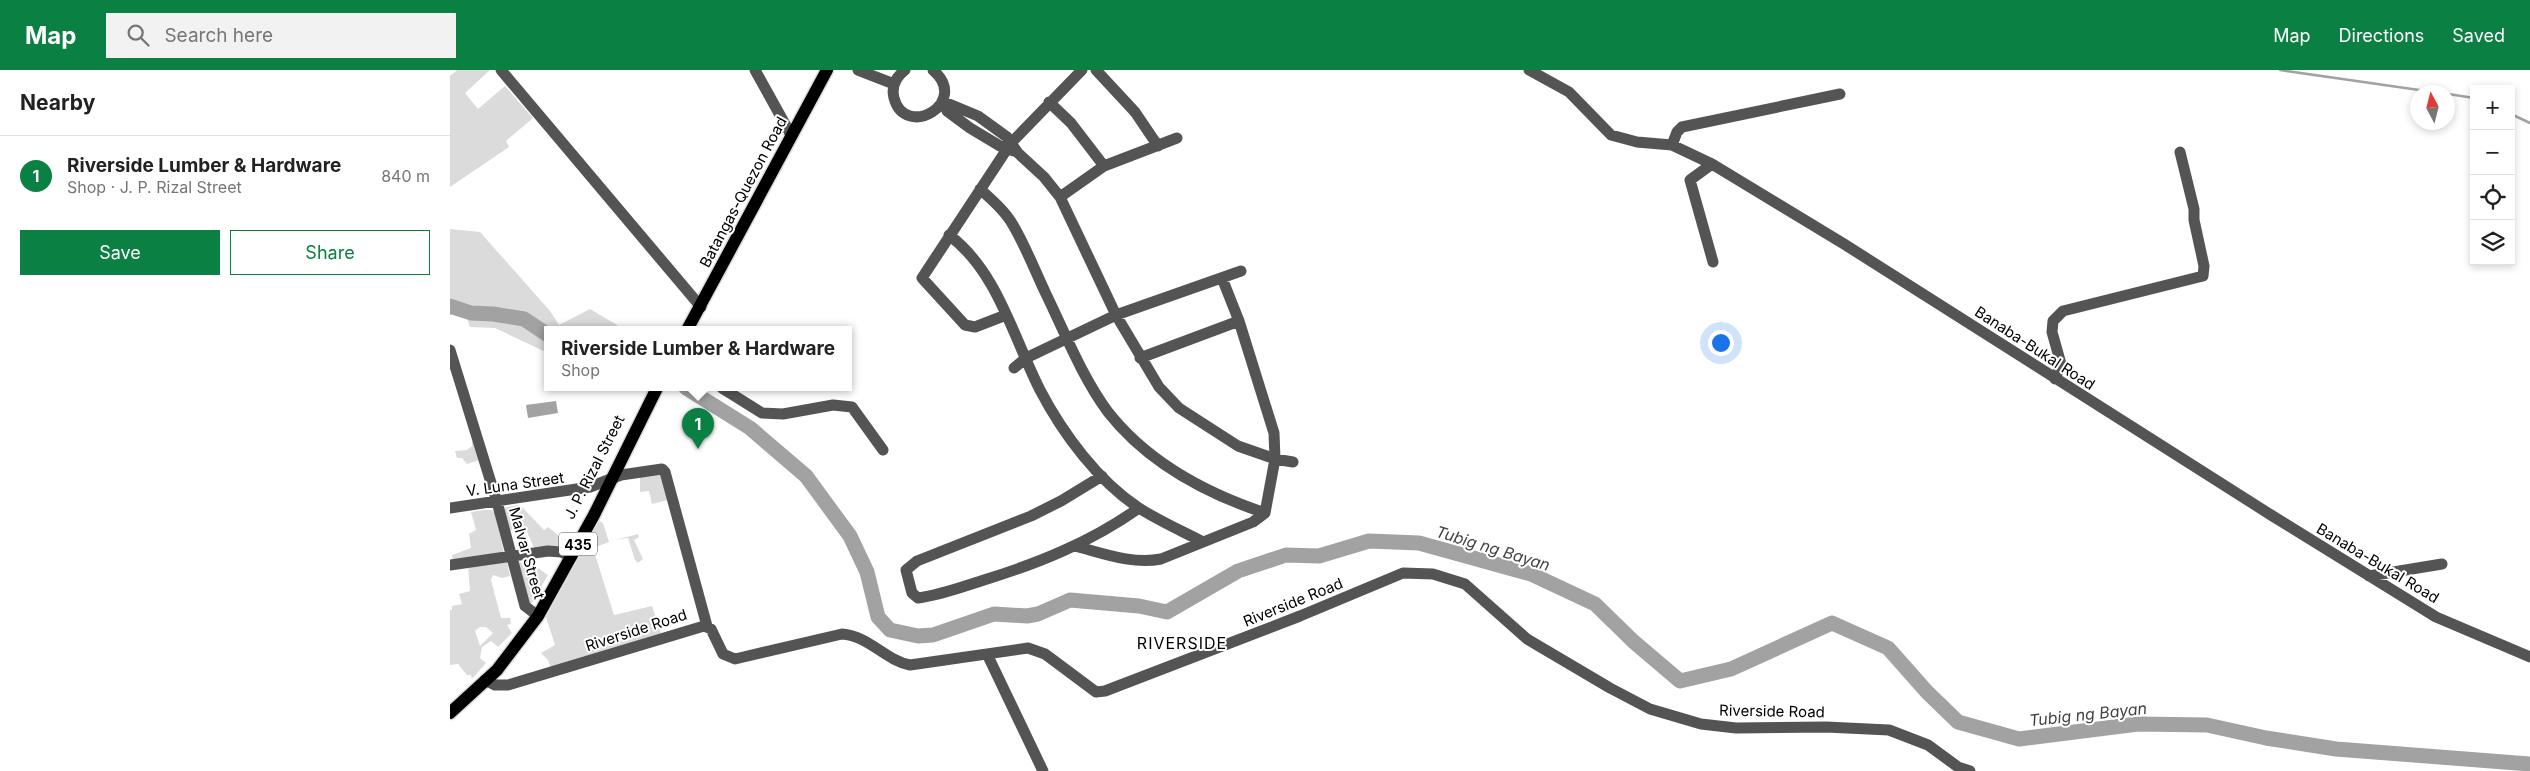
<!DOCTYPE html>
<meta charset="utf-8">
<style>
:root{--surface:#fff;--page:#f2f2f2;--text:#222;--muted:#767676;--line:#e0e0e0;--accent:#0b8043}
body{margin:0;font-family:Inter,sans-serif;background:var(--page);color:var(--text)}
.controls{position:absolute;right:15px;top:15px;display:grid;overflow:hidden;border-radius:0px;box-shadow:0 2px 8px #0003}
.controls button{width:45px;height:45px;display:grid;place-items:center;padding:0;border:0;border-bottom:1px solid var(--line);background:var(--surface);color:var(--text);font:25px sans-serif}
.compass{position:absolute;left:1960px;top:15px;width:45px;height:45px;border-radius:50%;background:var(--surface);box-shadow:0 2px 8px #0003;rotate:353deg}
.you{position:absolute;left:1270px;top:272px;width:18px;height:18px;margin:-12px;border:4px solid #fff;border-radius:50%;background:#1a73e8;box-shadow:0 0 0 8px #1a73e833}
.badge{display:grid;place-items:center;width:32px;height:32px;border-radius:50%;background:var(--accent);color:#fff;font-size:16px;font-weight:700}
.pin{position:absolute;translate:-50% -41px;filter:drop-shadow(0 1px 2px #0008)}
.pin::after{content:'';position:absolute;top:26px;width:18px;height:15px;background:inherit;clip-path:polygon(0 0,100% 0,50% 100%)}
.popup{position:absolute;left:94px;top:256px;width:308px;height:65px;box-sizing:border-box;display:grid;place-content:center;border-radius:0px;background:var(--surface);filter:drop-shadow(0 1px 4px #0005);font-size:16px;white-space:nowrap;color:var(--muted)}
.popup b{font-size:19px;color:var(--text)}
.popup::after{content:'';position:absolute;left:50%;top:100%;margin-left:-10px;border:10px solid transparent;border-top-color:var(--surface)}
.list{margin:0;padding:0;list-style:none}
h2{display:flex;justify-content:space-between;align-items:center;height:65px;margin:0;padding:0 20px;font-size:21px}
h2 small{font-size:16px;font-weight:400;color:var(--muted)}
.list li{display:grid;grid-template-columns:32px 1fr auto;gap:15px;align-items:center;box-sizing:border-box;height:80px;padding:0 20px;border-top:1px solid var(--line)}
.list b{display:block;font-size:19px;white-space:nowrap}
.list p{margin:0;font-size:16px;white-space:nowrap;color:var(--muted)}
.list em{font-size:16px;font-style:normal;color:var(--muted)}
.actions{display:flex;gap:10px;padding:15px 20px}
.actions a{flex:1;padding:11px 0;border:1px solid var(--accent);border-radius:0px;text-align:center;font-size:18px;color:var(--accent)}
.actions .main{background:var(--accent);color:#fff}
.icon{flex:none;width:28px;height:28px;fill:none;stroke:currentColor;stroke-width:2;stroke-linecap:round;stroke-linejoin:round}
.map{position:relative;flex:none;width:2080px;height:701px;overflow:hidden}
header{display:flex;align-items:center;gap:30px;box-sizing:border-box;height:70px;padding:0 25px;background:var(--accent);color:#fff}
header strong{font-size:24px}
nav{display:flex;gap:28px;margin-inline-start:auto;font-size:18px}
.search{width:350px;height:45px;background:var(--page);display:flex;align-items:center;gap:12px;box-sizing:border-box;padding:0 18px;border-radius:0px;color:var(--muted);font-size:19px}
main{display:flex}
aside{flex:1;background:var(--surface)}
.map>svg:first-child{display:block}
</style>
<header>
<strong>Map</strong>
<div class="search"><svg class="icon" aria-label="search" viewBox="0 0 24 24"><circle cx="10" cy="10" r="6"/><path d="M15 15l6 6"/></svg>Search here</div>
<nav><a>Map</a><a>Directions</a><a>Saved</a></nav>
</header>
<main>
<aside>
<h2>Nearby<small></small></h2>
<ul class="list">
<li><span class="badge">1</span><div><b>Riverside Lumber &amp; Hardware</b><p>Shop · J. P. Rizal Street</p></div><em>840 m</em></li>
</ul>
<div class="actions"><a class="main">Save</a><a>Share</a></div>
</aside>
<div class="map">
<svg width="2080" height="701" viewBox="0 0 2080 701">
<rect width="100%" height="100%" fill="#fff"/>
<path fill="#dbdbdb" fill-rule="evenodd" d="M7,0H40L15,23L28,39L55,16L83,48L56,71L59,77L0,117V6Z
M0,159L30,162L100,241L109,255L140,239L167,255L165,260H98V283L45,258L20,257L17,248H14L13,243L0,245Z
M22,372H24L30,390L17,394L12,388H7L5,381L17,380L22,376Z
M210,404L218,430L202,434L199,421L190,422V407Z
M70,435L94,460L98,457L113,469V476L84,478L75,457L59,461L53,438Z
M34,440H42L45,443L54,483L3,490L2,485L21,478L19,464L26,460L21,442Z
M149,451L153,453L159,472L143,478L164,545L202,536L211,563L101,599L98,590L91,583L105,575L96,547Z
M188,464L189,467L184,470L193,489L188,493L185,490L178,468L165,470Z
M68,491L80,498L85,496L98,505L81,534H79Z
M57,492L60,506L52,508L43,505L41,510L51,548H60L61,554L57,555L62,563L48,577L41,571L32,577L30,588L36,593L22,609L21,605H17L8,594L0,595V540H2V536L12,534L9,524L20,521L18,496ZM30,557H36L43,563L30,576L25,561Z"/>
<path fill="#a2a2a2" d="M106,331L108,343L78,348L76,335Z"/>
<g fill="none" stroke-linecap="round" stroke-linejoin="round">
<path stroke="#a2a2a2" stroke-width="2.5" d="M1830,0L1983,22
M1998,24L2024,28
M2061,44L2080,53"/>
<path stroke="#a2a2a2" stroke-width="15" d="M0,236L21,243L43,244L74,249L98,265
M236,318L300,358L356,406L400,466L417,502L428,547L440,560L468,566L483,565L544,544L577,546L588,544L620,530L689,536L717,542L788,501L836,485L869,486L919,471L969,473L1081,504L1145,534L1184,572L1230,611L1281,599L1382,553L1438,578L1477,622L1508,652L1569,669L1688,654L1757,655L1816,668L1886,679L2080,694"/>
<defs>
<path id="major" d="M237,260L377,0
M0,643L47,600L88,546L144,445L207,318"/>
</defs>
<use href="#major" stroke="#dbdbdb" stroke-width="15"/>
<path stroke="#545454" stroke-width="11" d="M51,0L251,237
M305,0L341,65
M408,0L444,14
M455,0C446,7 441,16 444,28C455,70 521,33 483,0
M646,0L685,42L708,76
M1079,0L1119,22L1161,65L1187,72L1222,75L1262,94L1394,174L1821,445L1986,547L2080,587
M492,31L528,46L557,67L568,83L594,107L610,127L666,245L709,317L729,338L788,376L825,389L843,392
M599,32L621,53L654,96
M497,41L520,58L550,76L564,81
M1222,75L1227,62L1232,57L1390,24
M1262,94L1240,110L1263,192
M530,119C542,130 555,141 563,155C576,177 585,201 596,224C615,263 632,307 658,342C698,393 755,423 815,443
M610,127L654,96L727,68
M499,165C548,202 563,267 590,320C613,364 648,411 689,438C709,451 732,461 753,472
M556,245L525,257L515,255L472,208L561,73L632,0
M0,280L47,432L75,536L88,546
M690,288L789,251
M564,298L576,288L666,245L791,201
M1605,309L1611,294L1602,262L1603,251L1613,241L1753,206L1754,196L1744,150V139L1730,82
M272,318L312,343L333,344L383,335L402,337L433,380
M652,406L611,431L581,446L467,491L456,500L462,523L468,528C491,525 512,517 534,510C589,493 641,472 689,438
M0,438L140,417L171,405L212,399L215,402L257,556
M625,476C652,483 683,495 711,489L803,452L815,443L825,389L824,363L789,251L772,208
M0,495L98,481L111,482L122,486
M1919,506L1992,494
M537,584L593,701
M35,610L45,615H58L254,556L261,559L273,584L285,589L392,564C419,566 435,590 460,595L578,578L595,584L646,622L655,621L850,546L953,503L983,504L1015,514L1077,569L1160,618L1200,639L1251,654L1286,658L1376,657L1439,660L1478,675L1508,697L1520,701"/>
<use href="#major" stroke="#000" stroke-width="12"/>
</g>
<g text-anchor="middle" dominant-baseline="central" stroke-width="4" stroke-linejoin="round" paint-order="stroke">
<rect fill="#fff" stroke="#4c4c4c" stroke-width="1" x="109" y="462.5" width="38" height="23" rx="4"/>
<g font-size="14" font-weight="bold" fill="#000">
<text x="128" y="474">435</text>
</g>
<g font-size="15" fill="#000" stroke="#fff">
<text transform="translate(293 122) rotate(-62)">Batangas-Quezon Road</text>
<text transform="translate(1585 278) rotate(33)">Banaba-Bukal Road</text>
<text transform="translate(144 397) rotate(-63)">J. P. Rizal Street</text>
<text transform="translate(65 414) rotate(-8)">V. Luna Street</text>
<text transform="translate(77 483) rotate(74)">Malvar Street</text>
<text transform="translate(1928 493) rotate(31)">Banaba-Bukal Road</text>
<text transform="translate(843 532) rotate(-22)">Riverside Road</text>
<text transform="translate(186 560) rotate(-18)">Riverside Road</text>
<text transform="translate(1322 641) rotate(1)">Riverside Road</text>
</g>
<g font-size="16" font-style="italic" fill="#434343" stroke="#fff">
<text transform="translate(1043 478) rotate(17)">Tubig ng Bayan</text>
<text transform="translate(1638 644) rotate(-6)">Tubig ng Bayan</text>
</g>
<g font-size="16" letter-spacing="1" fill="#000" stroke="#fff">
<text x="732" y="573">RIVERSIDE</text>
</g>
</g>
</svg>
<div class="controls">
<button>+</button>
<button>−</button>
<button><svg class="icon" aria-label="locate" viewBox="0 0 24 24"><circle cx="12" cy="12" r="6"/><path d="M12 2v4M12 18v4M2 12h4M18 12h4"/></svg></button>
<button><svg class="icon" aria-label="layers" viewBox="0 0 24 24"><path d="M12 4l9 5-9 5-9-5zM3 14l9 5 9-5"/></svg></button>
</div>
<svg class="compass" viewBox="-18 -18 36 36"><path d="M0-13l5 13h-10z" fill="#e53935"/><path d="M0 13l5-13h-10z" fill="#767676"/></svg>
<div class="you"></div>
<div class="pin badge" style="left:248px;top:379px">1</div>
<div class="popup"><b>Riverside Lumber &amp; Hardware</b>Shop</div>
</div>
</main>
